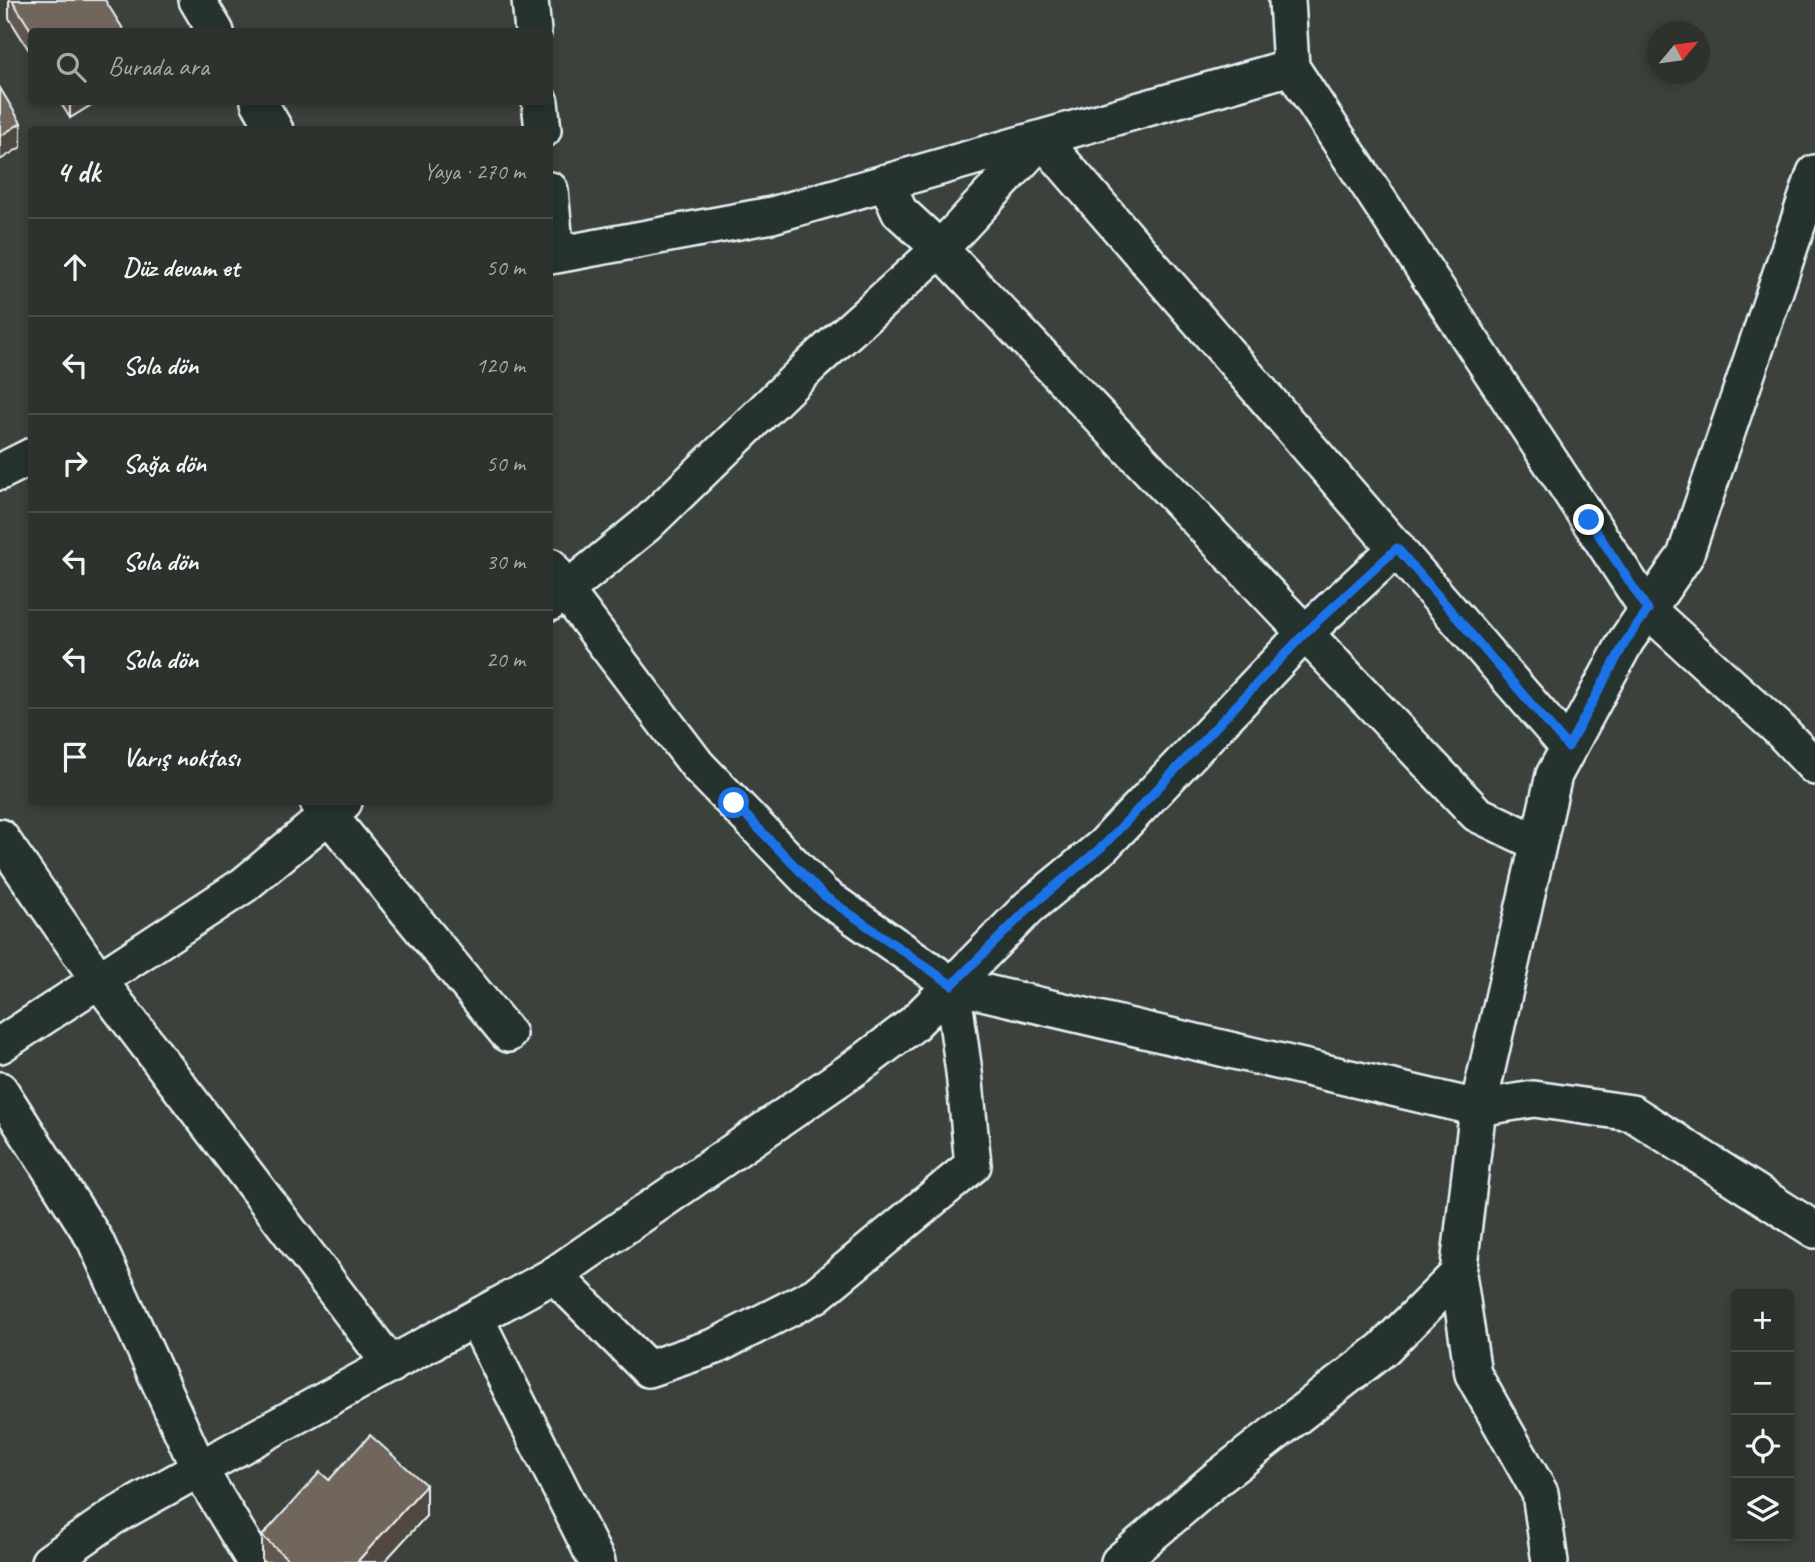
<!DOCTYPE html>
<html lang="tr">
<meta charset="utf-8">
<style>
:root{--surface:#2d322c;--page:#393e38;--text:#f1f3f6;--muted:#a7aaa9;--line:#484d48}
body{margin:0;font-family:Caveat,sans-serif;background:var(--page);color:var(--text)}
.controls{position:absolute;right:21px;bottom:21px;display:grid;overflow:hidden;border-radius:7px;box-shadow:0 4px 10px #0003}
.controls button{width:63px;height:63px;display:grid;place-items:center;padding:0;border:0;border-bottom:2px solid var(--line);background:var(--surface);color:var(--text);font:35px sans-serif}
.compass{position:absolute;left:1647px;top:21px;width:63px;height:63px;border-radius:50%;background:var(--surface);box-shadow:0 4px 10px #0003;rotate:61deg}
.stop{position:absolute;width:21px;height:21px;margin:-16px;border:5px solid #1a73e8;border-radius:50%;background:#fff}
.stop.end{background:#1a73e8;border-color:#fff;box-shadow:0 2px 7px #0008}
.list{margin:0;padding:0;list-style:none}
h2{display:flex;justify-content:space-between;align-items:center;height:91px;margin:0;padding:0 28px;font-size:30px}
h2 small{font-size:23px;font-weight:400;color:var(--muted)}
.list li{display:grid;grid-template-columns:46px 1fr auto;gap:21px;align-items:center;box-sizing:border-box;height:98px;padding:0 28px;border-top:2px solid var(--line)}
.list b{display:block;font-size:26px;white-space:nowrap}
.list em{font-size:23px;font-style:normal;color:var(--muted)}
.icon{flex:none;width:38px;height:38px;fill:none;stroke:currentColor;stroke-width:2;stroke-linecap:round;stroke-linejoin:round}
.map{position:relative;flex:none;width:1815px;height:1562px;overflow:hidden}
.search{position:absolute;background:var(--surface);box-shadow:0 4px 10px #0003;left:28px;top:28px;width:525px;height:77px;display:flex;align-items:center;gap:18px;box-sizing:border-box;padding:0 24px;border-radius:7px;color:var(--muted);font-size:26px}
.panel{position:absolute;background:var(--surface);box-shadow:0 4px 10px #0003;left:28px;top:126px;width:525px;height:679px;border-radius:7px}
.map>svg:first-child{display:block}
</style>
<div class="map">
<svg width="1815" height="1562" viewBox="0 0 1815 1562">
<rect width="100%" height="100%" fill="#3c423b"/>
<filter id="ink" filterUnits="userSpaceOnUse"><feTurbulence type="fractalNoise" baseFrequency=".0143" numOctaves="2"/><feDisplacementMap in="SourceGraphic" scale="14" xChannelSelector="R" yChannelSelector="G"/><feConvolveMatrix kernelMatrix="1 2 1 2 8 2 1 2 1" color-interpolation-filters="sRGB"/></filter>
<g filter="url(#ink)">
<g fill="none" stroke-linecap="round" stroke-linejoin="round">
<defs>
<path id="minor" d="M197,0L216,32
M530,0L533,32
M1287,0L1291,67L1648,610L1779,729L1815,767
M259,102L275,130
M540,102L543,130
M1042,139L1568,747
M886,182L899,211L940,249L1477,814L1538,843
M550,190L556,255L550,256
M556,255L772,215L1291,67
M0,472L32,456
M550,566L564,589L698,766L823,895L952,985L1029,907L1103,846L1305,633L1397,548
M550,603L647,524L813,363L940,249L1042,139
M318,802L508,1034
M0,837L100,982L391,1365
M952,985L1478,1108L1534,1099L1632,1113L1815,1230
M0,1045L244,885L344,802
M0,1090L95,1240L199,1469L113,1517L49,1562
M554,1275L648,1369L716,1346L816,1295L973,1165L964,1072L952,985
M476,1319L597,1562
M255,1562L199,1469L554,1275L866,1060L912,1025L952,985
M1119,1562L1215,1480L1383,1349L1458,1274
M1550,1562L1540,1493L1473,1374L1458,1274L1478,1108L1554,775L1626,641L1685,556L1815,173"/>
</defs>
<use href="#minor" stroke="#e8f1f8" stroke-width="40"/>
<use href="#minor" stroke="#26332d" stroke-width="35"/>
</g>
<path fill="#61584e" stroke="#e8f1f8" stroke-width="2" d="M9,0H105L32,32V55L9,18Z
M60,102H96L70,118Z
M329,1480L426,1516L384,1562H262V1536Z"/>
<path fill="#4f4740" stroke="#e8f1f8" stroke-width="2" d="M70,102H96L70,118Z
M21,123V147L0,160V136Z
M426,1485V1516L384,1562H357Z"/>
<path fill="#71665b" stroke="#e8f1f8" stroke-width="2" d="M12,0H105L125,32H32Z
M0,88L21,123L0,136Z
M370,1435L426,1485L357,1562H291L262,1536L320,1472L329,1480Z"/>
</g>
<g fill="none" stroke-linecap="round" stroke-linejoin="round" filter="url(#ink)">
<path stroke="#1a73e8" stroke-width="9" d="M734,803L823,895L952,985L1029,908L1103,846L1305,633L1397,548L1568,747L1626,641L1648,610L1589,520"/>
</g>
</svg>
<div class="controls">
<button>+</button>
<button>−</button>
<button><svg class="icon" aria-label="locate" viewBox="0 0 24 24"><circle cx="12" cy="12" r="6"/><path d="M12 2v4M12 18v4M2 12h4M18 12h4"/></svg></button>
<button><svg class="icon" aria-label="layers" viewBox="0 0 24 24"><path d="M12 4l9 5-9 5-9-5zM3 14l9 5 9-5"/></svg></button>
</div>
<svg class="compass" viewBox="-18 -18 36 36"><path d="M0-13l5 13h-10z" fill="#e53935"/><path d="M0 13l5-13h-10z" fill="#a7aaa9"/></svg>
<div class="stop" style="left:734px;top:803px"></div>
<div class="stop end" style="left:1589px;top:520px"></div>
<div class="search"><svg class="icon" aria-label="search" viewBox="0 0 24 24"><circle cx="10" cy="10" r="6"/><path d="M15 15l6 6"/></svg>Burada ara</div>
<section class="panel">
<h2>4 dk<small>Yaya · 270 m</small></h2>
<ul class="list">
<li><svg class="icon" aria-label="ahead" viewBox="0 0 24 24"><path d="M12 20V5M6 11l6-6 6 6"/></svg><div><b>Düz devam et</b></div><em>50 m</em></li>
<li><svg class="icon" aria-label="left" viewBox="0 0 24 24"><path d="M17 20v-9H6M10 6l-5 5 5 5"/></svg><div><b>Sola dön</b></div><em>120 m</em></li>
<li><svg class="icon" aria-label="right" viewBox="0 0 24 24"><path d="M7 20v-9h11M14 6l5 5-5 5"/></svg><div><b>Sağa dön</b></div><em>50 m</em></li>
<li><svg class="icon" aria-label="left" viewBox="0 0 24 24"><path d="M17 20v-9H6M10 6l-5 5 5 5"/></svg><div><b>Sola dön</b></div><em>30 m</em></li>
<li><svg class="icon" aria-label="left" viewBox="0 0 24 24"><path d="M17 20v-9H6M10 6l-5 5 5 5"/></svg><div><b>Sola dön</b></div><em>20 m</em></li>
<li><svg class="icon" aria-label="arrive" viewBox="0 0 24 24"><path d="M6 21V4h12l-3 4 3 4H6"/></svg><div><b>Varış noktası</b></div></li>
</ul>
</section>
</div>
